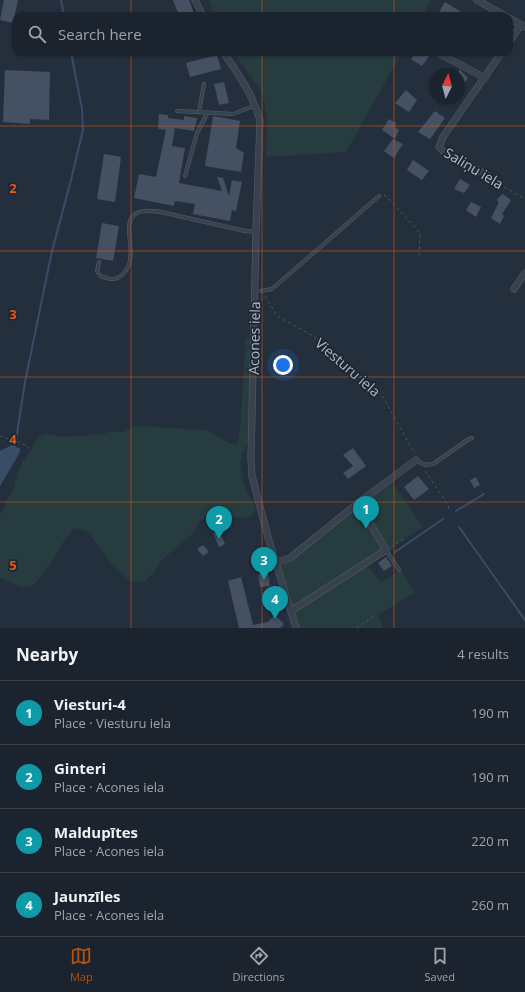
<!DOCTYPE html>
<meta charset="utf-8">
<style>
:root{--surface:#1b232e;--page:#282f3a;--text:#f1f3f6;--muted:#a0a4aa;--line:#39404a;--accent:#b45309}
body{margin:0;font-family:"Open Sans",sans-serif;background:var(--page);color:var(--text)}
.compass{position:absolute;left:429px;top:68px;width:36px;height:36px;border-radius:50%;background:var(--surface);box-shadow:0 1px 3px #0004;rotate:6deg}
.you{position:absolute;left:283px;top:365px;width:14px;height:14px;margin:-10px;border:3px solid #fff;border-radius:50%;background:#1a73e8;box-shadow:0 0 0 6px #1a73e833}
.badge{display:grid;place-items:center;width:26px;height:26px;border-radius:50%;background:var(--accent);color:#fff;font-size:13px;font-weight:700}
.pin{position:absolute;translate:-50% -33px;filter:drop-shadow(0 1px 2px #0008)}
.pin::after{content:'';position:absolute;top:21px;width:14px;height:12px;background:inherit;clip-path:polygon(0 0,100% 0,50% 100%)}
.list{margin:0;padding:0;list-style:none}
h2{display:flex;justify-content:space-between;align-items:center;height:52px;margin:0;padding:0 16px;font-size:17px}
h2 small{font-size:13px;font-weight:400;color:var(--muted)}
.list li{display:grid;grid-template-columns:26px 1fr auto;gap:12px;align-items:center;box-sizing:border-box;height:64px;padding:0 16px;border-top:1px solid var(--line)}
.list b{display:block;font-size:15px;white-space:nowrap}
.list p{margin:0;font-size:13px;white-space:nowrap;color:var(--muted)}
.list em{font-size:13px;font-style:normal;color:var(--muted)}
.icon{flex:none;width:22px;height:22px;fill:none;stroke:currentColor;stroke-width:2;stroke-linecap:round;stroke-linejoin:round}
.map{position:relative;flex:none;width:525px;height:628px;overflow:hidden}
.search{position:absolute;background:var(--surface);box-shadow:0 1px 3px #0004;left:12px;right:12px;top:12px;height:44px;display:flex;align-items:center;gap:10px;box-sizing:border-box;padding:0 14px;border-radius:12px;color:var(--muted);font-size:15px}
.sheet{height:308px;background:var(--surface)}
nav{display:flex;justify-content:space-around;align-items:center;box-sizing:border-box;height:56px;border-top:1px solid var(--line);background:var(--surface);font-size:11px;color:var(--muted)}
nav a{display:grid;justify-items:center;gap:2px}
nav .on{color:var(--accent)}
.map>svg:first-child{display:block}
</style>
<div class="map">
<svg width="525" height="628" viewBox="0 0 525 628">
<rect width="100%" height="100%" fill="#242f3e"/>
<path fill="#263c3f" d="M209,0H431L422,16H214Z
M233,52H402L346,152L266,157L267,117L262,92Z
M254,336L249,440C247,444 244,449 242,454C237,473 248,493 256,510L250,517C236,518 224,517 211,513L200,521L193,533L162,560L154,572L144,582L130,581L111,563L86,530L74,528L65,539L51,563L34,585L21,588L9,581L0,578V515L14,487L17,473L23,461L32,449L38,437L46,434L62,437L102,434L109,432H123L137,426L204,430L211,432L230,444L237,443L240,430L246,338Z
M390,479L423,527L368,564V566L381,582L401,570L415,592L378,615L383,628H296L276,562L290,557Z"/>
<path fill="#394c67" d="M16,443V447L20,448V452L0,486V451Z"/>
<g fill="none" stroke-linecap="round" stroke-linejoin="round">
<path stroke="#394c67" stroke-width="2" d="M61,0L64,16
M16,440L25,382L52,251L71,180L83,130L82,109L71,52
M456,511L484,494
M459,527L525,620
M395,552L443,519"/>
</g>
<path fill="#455162" d="M4,0H18L13,23L0,20Z
M173,0H189L195,16H179Z
M445,2L461,12L458,16H437Z
M416,52H432L422,66L411,59Z
M217,55L221,69L190,77L186,63Z
M459,69L468,78L459,92Z
M5,70L50,72L49,120L30,119V124L3,122Z
M224,82L229,103L219,105L214,84Z
M406,90L417,100L409,112L395,103Z
M435,111L445,118L430,139L418,132Z
M159,114L168,115V118L184,120V116L197,118L194,131L175,128L172,146L185,148L179,183L222,191L217,177L223,178L229,196L232,180L242,182L236,211L232,210L230,221L193,214L195,204L175,201L174,206L134,198L139,174L156,177L166,130L158,129Z
M213,116L240,121L236,148L244,153L241,172L205,166Z
M389,119L396,123L395,127L399,130L395,139L382,130Z
M393,139L403,144L394,158L384,151Z
M104,154L121,157L115,202L97,199Z
M413,160L429,171L422,180L407,170Z
M460,179L470,185L464,193L454,189Z
M503,194L511,200L502,214L504,216L500,224L491,218L499,202L497,201L498,198Z
M471,202L481,207L476,217L466,210Z
M102,223L119,226L113,261L96,258Z
M353,448L366,466L348,479L343,473L353,466L343,455Z
M418,476L429,489L414,500L404,487Z
M476,477L480,485L474,488L470,480Z
M219,531L225,544L219,547L213,533Z
M203,545L209,552L203,556L197,549Z
M386,557L392,566L384,571L378,563Z
M268,573L270,586L260,587L258,574Z
M241,577L253,625L268,622L275,615L284,624L280,628H239L228,581Z"/>
<g fill="none" stroke-linecap="round" stroke-linejoin="round">
<defs>
<path id="lane" d="M177,111L233,114L256,105
M199,112L204,84
M185,176L197,133L208,112
M99,262L97,271C99,276 102,277 107,278C111,280 117,279 121,276C142,259 120,227 134,215C140,209 153,211 161,212L245,231L256,232
M261,291L272,289L379,196
M416,460L425,465L433,464L469,439L472,438
M386,550L399,570"/>
<path id="street" d="M195,0L203,16
M477,0L505,16
M509,18L525,27
M509,42L521,25
M223,52C239,75 252,93 260,120L256,232L251,458L252,476L268,537L296,628
M440,54L485,78
M489,177L484,173L444,152L439,147L443,137L502,52
M514,289L525,273
M276,562L290,558L358,503L416,460
M291,611L386,550L358,503"/>
</defs>
<use href="#lane" stroke="#565f6c" stroke-width="4"/>
<use href="#street" stroke="#565f6c" stroke-width="7"/>
<path stroke="#44595c" stroke-width="1" stroke-dasharray="3 3" stroke-linecap="butt" d="M494,181L525,199
M384,195L388,198L420,233L419,256
M265,296L277,316L313,336L373,387L383,397L415,454
M0,436L22,443L29,448
M425,471L447,503L449,509
M391,547L404,539
M356,628L376,615"/>
<use href="#lane" stroke="#38414e" stroke-width="3"/>
<use href="#street" stroke="#38414e" stroke-width="6"/>
</g>
<path fill="none" stroke="#e8590c" stroke-width="1" stroke-opacity="0.55" d="M131,0V16M262,0V16M394,0V16M131,52V628M262,52V628M394,52V628M0,126H525M0,251H525M0,377H525M0,502H525"/>
<g text-anchor="middle" dominant-baseline="central" stroke-width="3.5" stroke-linejoin="round" paint-order="stroke">
<g font-size="14" fill="#b4bcc9" stroke="#1d2633">
<text transform="translate(474 168) rotate(31)">Saliņu iela</text>
<text transform="translate(254 338) rotate(-89)">Acones iela</text>
<text transform="translate(348 367) rotate(41)">Viesturu iela</text>
</g>
</g>
<g font-size="13" text-anchor="middle" font-weight="bold" fill="#e8590c" stroke="#1d2633" stroke-width="3.5" stroke-linejoin="round" paint-order="stroke">
<text x="13" y="193">2</text>
<text x="13" y="319">3</text>
<text x="13" y="444">4</text>
<text x="13" y="570">5</text>
</g>
</svg>
<svg class="compass" viewBox="-18 -18 36 36"><path d="M0-13l5 13h-10z" fill="#e53935"/><path d="M0 13l5-13h-10z" fill="#a0a4aa"/></svg>
<div class="you"></div>
<div class="pin badge" style="left:366px;top:529px;background:#0f9aa8">1</div>
<div class="pin badge" style="left:219px;top:539px;background:#0f9aa8">2</div>
<div class="pin badge" style="left:264px;top:580px;background:#0f9aa8">3</div>
<div class="pin badge" style="left:275px;top:619px;background:#0f9aa8">4</div>
<div class="search"><svg class="icon" aria-label="search" viewBox="0 0 24 24"><circle cx="10" cy="10" r="6"/><path d="M15 15l6 6"/></svg>Search here</div>
</div>
<section class="sheet">
<h2>Nearby<small>4 results</small></h2>
<ul class="list">
<li><span class="badge" style="background:#0f9aa8">1</span><div><b>Viesturi-4</b><p>Place · Viesturu iela</p></div><em>190 m</em></li>
<li><span class="badge" style="background:#0f9aa8">2</span><div><b>Ginteri</b><p>Place · Acones iela</p></div><em>190 m</em></li>
<li><span class="badge" style="background:#0f9aa8">3</span><div><b>Maldupītes</b><p>Place · Acones iela</p></div><em>220 m</em></li>
<li><span class="badge" style="background:#0f9aa8">4</span><div><b>Jaunzīles</b><p>Place · Acones iela</p></div><em>260 m</em></li>
</ul>
</section>
<nav>
<a class="on"><svg class="icon" aria-label="map" viewBox="0 0 24 24"><path d="M3 6l6-2 6 2 6-2v14l-6 2-6-2-6 2zM9 4v14M15 6v14"/></svg>Map</a>
<a><svg class="icon" aria-label="directions" viewBox="0 0 24 24"><path d="M12 3l9 9-9 9-9-9zM9 14v-3h6M13 9l2 2-2 2"/></svg>Directions</a>
<a><svg class="icon" aria-label="saved" viewBox="0 0 24 24"><path d="M7 4h10v16l-5-4-5 4z"/></svg>Saved</a>
</nav>
